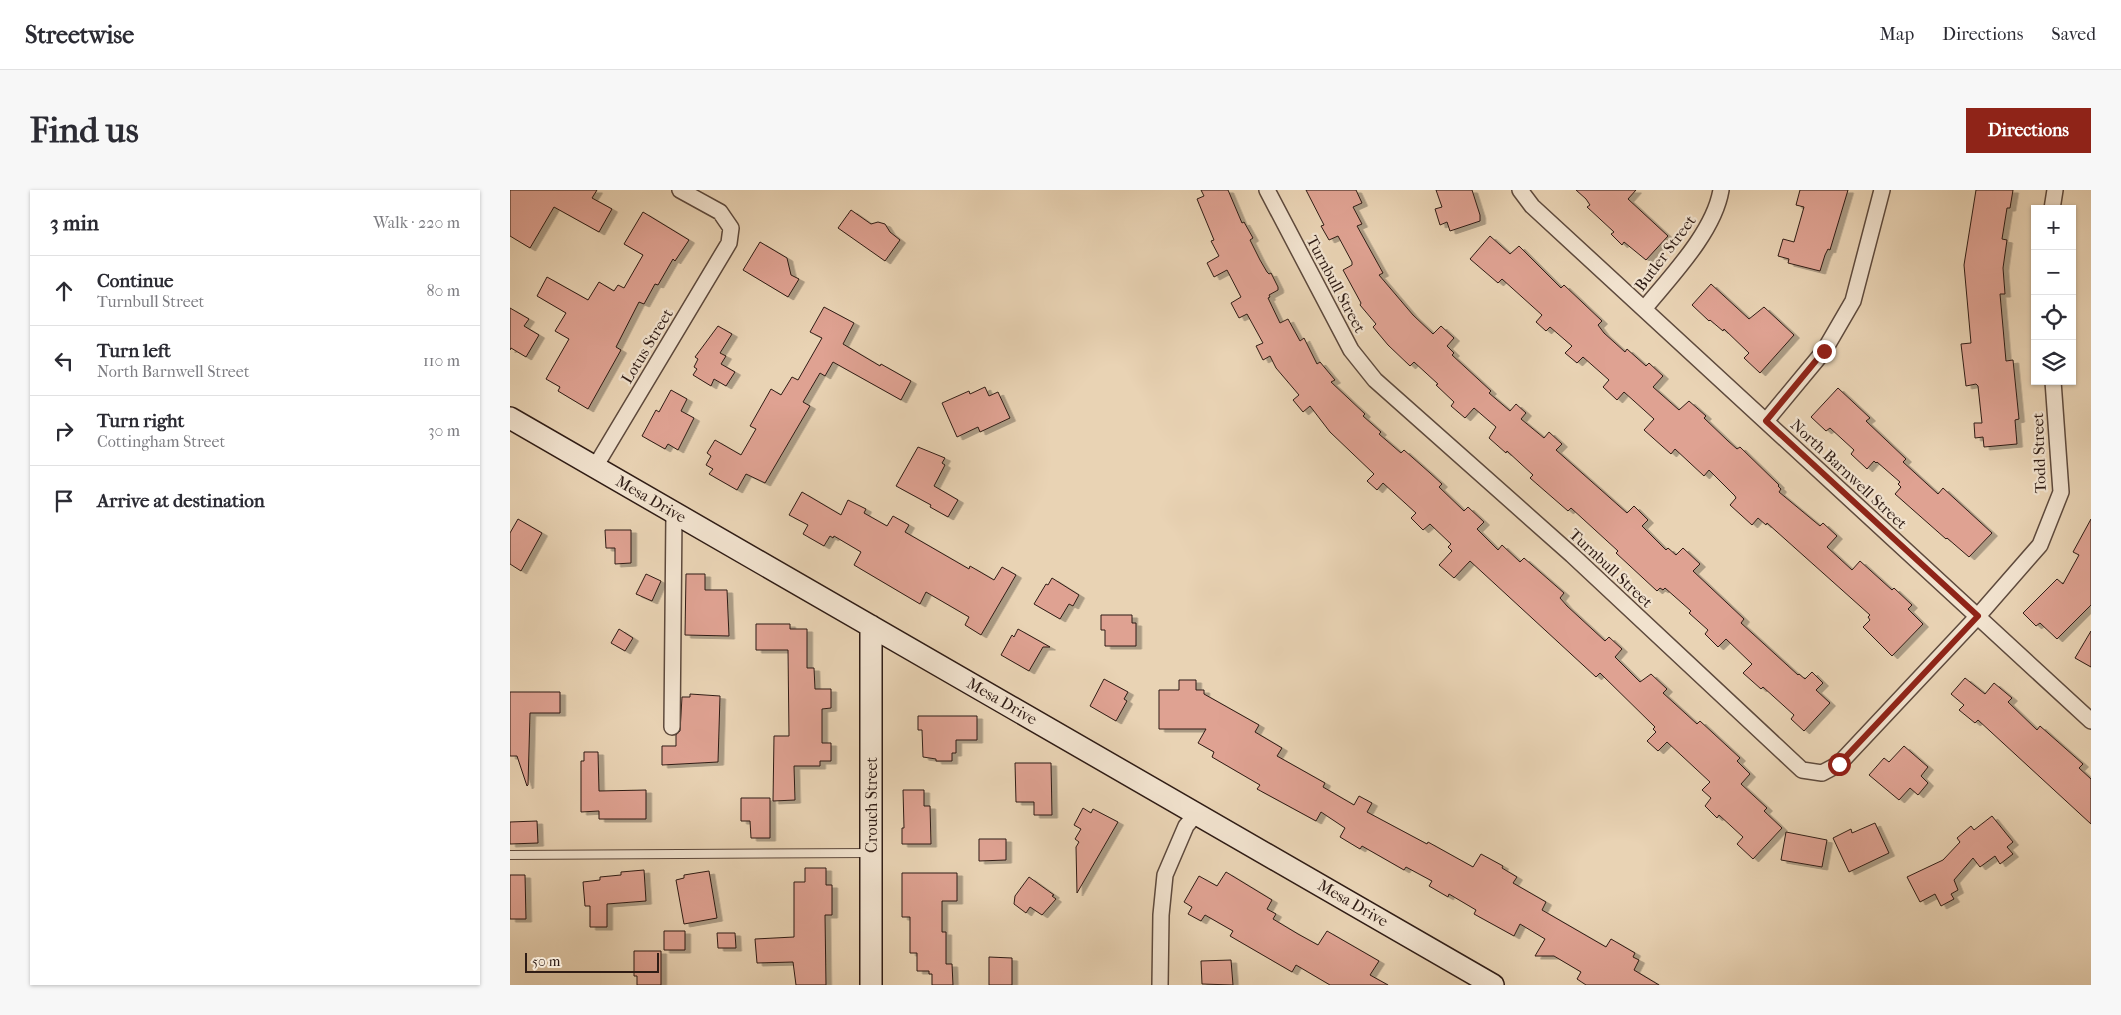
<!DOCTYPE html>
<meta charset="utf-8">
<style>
:root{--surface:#fff;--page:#f7f7f7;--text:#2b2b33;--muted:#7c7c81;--line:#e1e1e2;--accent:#8f2418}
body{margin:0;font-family:"IM FELL French Canon",serif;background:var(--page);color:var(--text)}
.controls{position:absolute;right:15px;top:15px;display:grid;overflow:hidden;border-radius:0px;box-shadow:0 1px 4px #0004}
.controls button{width:45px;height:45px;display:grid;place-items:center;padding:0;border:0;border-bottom:1px solid var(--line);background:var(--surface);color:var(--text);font:25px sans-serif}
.scale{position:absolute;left:15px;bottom:12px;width:134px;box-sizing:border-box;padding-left:5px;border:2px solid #2f1c15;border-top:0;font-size:14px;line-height:18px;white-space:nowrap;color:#2f1c15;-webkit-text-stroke:4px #f1e2ce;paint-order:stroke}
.stop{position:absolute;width:15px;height:15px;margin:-11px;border:4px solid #8f2418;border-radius:50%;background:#fff}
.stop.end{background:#8f2418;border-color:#fff;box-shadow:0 1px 5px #0008}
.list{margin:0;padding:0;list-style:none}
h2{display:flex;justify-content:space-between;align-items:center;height:65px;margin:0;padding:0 20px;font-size:21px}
h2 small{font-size:16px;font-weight:400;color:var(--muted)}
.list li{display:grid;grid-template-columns:32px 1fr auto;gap:15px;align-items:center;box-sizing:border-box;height:70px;padding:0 20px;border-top:1px solid var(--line)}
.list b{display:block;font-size:19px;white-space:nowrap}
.list p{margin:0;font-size:16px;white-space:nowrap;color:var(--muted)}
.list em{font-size:16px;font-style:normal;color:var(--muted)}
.icon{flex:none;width:28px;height:28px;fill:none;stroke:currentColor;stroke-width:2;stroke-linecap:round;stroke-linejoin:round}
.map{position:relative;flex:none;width:1581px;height:795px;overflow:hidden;border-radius:0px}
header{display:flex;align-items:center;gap:30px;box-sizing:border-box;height:70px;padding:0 25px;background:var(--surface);border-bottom:1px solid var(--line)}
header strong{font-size:24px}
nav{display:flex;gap:28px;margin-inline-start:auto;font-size:18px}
.intro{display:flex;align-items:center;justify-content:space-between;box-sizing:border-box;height:120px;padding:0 30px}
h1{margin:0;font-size:35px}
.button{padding:12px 22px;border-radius:0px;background:var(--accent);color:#fff;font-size:18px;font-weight:700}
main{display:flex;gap:30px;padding:0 30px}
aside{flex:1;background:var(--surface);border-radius:0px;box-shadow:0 1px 4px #0004}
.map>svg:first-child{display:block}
</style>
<header>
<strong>Streetwise</strong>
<nav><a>Map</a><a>Directions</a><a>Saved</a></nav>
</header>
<div class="intro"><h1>Find us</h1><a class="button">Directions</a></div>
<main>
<aside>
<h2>3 min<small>Walk · 220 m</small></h2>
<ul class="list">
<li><svg class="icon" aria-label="ahead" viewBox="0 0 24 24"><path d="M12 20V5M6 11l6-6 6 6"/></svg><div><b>Continue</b><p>Turnbull Street</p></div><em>80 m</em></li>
<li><svg class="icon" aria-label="left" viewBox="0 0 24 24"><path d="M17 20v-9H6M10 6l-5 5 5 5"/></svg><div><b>Turn left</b><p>North Barnwell Street</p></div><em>110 m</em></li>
<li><svg class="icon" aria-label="right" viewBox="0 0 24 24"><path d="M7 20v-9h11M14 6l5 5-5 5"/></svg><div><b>Turn right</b><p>Cottingham Street</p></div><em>30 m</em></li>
<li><svg class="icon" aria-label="arrive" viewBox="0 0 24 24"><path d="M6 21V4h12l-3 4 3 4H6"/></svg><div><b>Arrive at destination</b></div></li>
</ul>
</aside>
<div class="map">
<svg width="1581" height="795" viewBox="0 0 1581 795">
<defs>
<filter id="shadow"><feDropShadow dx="5.5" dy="3" stdDeviation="0" flood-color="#0004"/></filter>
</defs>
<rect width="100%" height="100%" fill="#e9d3b4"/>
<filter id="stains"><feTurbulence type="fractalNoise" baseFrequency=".004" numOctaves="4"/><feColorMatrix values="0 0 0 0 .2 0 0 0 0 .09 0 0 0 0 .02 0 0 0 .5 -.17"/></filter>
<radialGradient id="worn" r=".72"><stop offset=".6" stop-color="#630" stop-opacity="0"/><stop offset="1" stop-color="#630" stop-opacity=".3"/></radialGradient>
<path fill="#dfa292" stroke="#2f1c15" filter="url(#shadow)" d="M0,0H87L82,8L102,19L89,42L44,17L20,58L0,46Z
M691,0H718L732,33L734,32L743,48L740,50L750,70L757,82L759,84L761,83L768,97V100L759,105L760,107L758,108L770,133L778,129L790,151L794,148L807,174L810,172L825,190L821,192L855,224L853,226L871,242L869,244L891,263L894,260L920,283L932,294L929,297L954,321L958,317L974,332L967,339L988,360L992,355L1010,372L1014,368L1054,403L1050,408L1057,416L1095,451L1099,447L1112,459L1105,467L1130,492L1141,484L1157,499L1153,503L1187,534L1190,531L1230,568L1227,571L1240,584L1231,594L1257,618L1254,621L1272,638L1243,669L1227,654L1233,647L1209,625L1207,628L1195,616L1201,608L1192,600L1200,592L1157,552L1148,561L1137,551L1146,542L1143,539L1145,537L1090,483L1086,487L960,371L944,388L929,375L942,361L938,357L941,354L920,334L913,340L901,328L906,323L873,293L867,300L857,291L864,284L820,242L800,216L793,222L783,210L789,205L766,178L760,166L753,170L746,156L753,153L737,124L729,128L721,113L731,107L717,80L704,87L697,73L709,66L701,51L704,50L687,9L694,6Z
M796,0H846L852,13L843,17L852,34L847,36L873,83L869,85L903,125L923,144L931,136L944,148L937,156L944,163L942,165L981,201L979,203L1000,221L1006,214L1016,223L1011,229L1034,248L1039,242L1052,254L1046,260L1117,323L1124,316L1138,330L1132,336L1156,360L1158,358L1166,365L1173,358L1190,374L1183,381L1234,429L1231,433L1288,485L1289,484L1295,489L1302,482L1313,493L1306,500L1320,513L1294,541L1281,529L1284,525L1253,497L1251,499L1233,483L1242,474L1216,449L1208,457L1195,444L1198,440L1179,423L1181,421L1155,398L1153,400L1150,398L1147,401L1106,363L1108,361L1061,318L1058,321L1020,288L1023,285L997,261L996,263L979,248L986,237L964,218L955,228L941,216L944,212L926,195L928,194L904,172L900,176L878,155L863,137L866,134L850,115L851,113L833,80L842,75V72L828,46L819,50L811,36L814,35Z
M926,0H962L970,25V31L940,41L937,32L930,35L925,19L932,17Z
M1066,0H1126L1118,9L1158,46L1136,70L1114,52L1112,55L1101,44L1104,42L1077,17L1080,15L1076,9Z
M1290,0H1338L1320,60L1318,59L1315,65L1310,81L1278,73L1279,69L1268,66L1273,49L1284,52L1294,17L1286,15Z
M1466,0H1503L1500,18H1497L1492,49L1497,50L1493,78L1495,104H1490L1496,171L1503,170L1509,229L1505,230L1507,254L1474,257L1473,247L1465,248L1464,233H1472L1468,196L1466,194L1456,196L1451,154L1461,153L1454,75Z
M341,20L361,34L368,32L375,34L380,42L390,50L375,71L328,38Z
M133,22L179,50L165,71L163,69L148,95L145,94L134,114L129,112L106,157L111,160L78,219L48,201L50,197L36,189L59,149L45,141L56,123L27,106L37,87L78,110L89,92L104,101L108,95L114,98L133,65L114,54Z
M980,46L1000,64L1009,56L1051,98L1054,95L1092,131L1088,135L1094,143L1115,162L1117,159L1136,176L1139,173L1153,186L1143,197L1169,220L1179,211L1196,226L1194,228L1218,251L1227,259L1230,257L1269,295L1268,296L1271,299L1269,302L1310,336L1313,333L1327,346L1317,357L1342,380L1350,371L1382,400L1384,398L1402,415L1398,419L1413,434L1382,466L1353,437L1360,430L1358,427L1360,425L1257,333L1256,335L1248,328L1242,335L1220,315L1226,308L1225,306L1199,280L1194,286L1165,259L1161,264L1134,240L1144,229L1114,202L1107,210L1093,197L1099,190L1073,167L1067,173L1055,163L1062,156L1040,137L1036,141L1026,132L1032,125L992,89L988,93L960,69Z
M250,52L277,68L281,85L289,89L278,107L233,80Z
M1201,94L1239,129L1254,117L1284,145L1250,183L1234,168L1239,163L1214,139L1213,141L1200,130L1199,131L1182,115Z
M314,117L344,133L333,154L370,176L371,174L401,191L391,210L323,172L315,186L310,183L293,212L300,216L255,293L236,284L227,300L199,284L203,279L196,275L201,266L197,263L205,250L231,265L246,239L240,236L261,199L271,205L282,187L288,190L312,148L300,142Z
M0,118L19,129L14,136L29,145L16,167L1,158L0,160Z
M208,136L222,144L210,163L216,166L211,174L225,182L216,196L204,189L201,196L183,185L187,179L184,177L188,169L185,167Z
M475,197L479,206L488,202L500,228L470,242L468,237L447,247L432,213L459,201L460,204Z
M1328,198L1360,228L1356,231L1396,269L1393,272L1428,304L1433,298L1482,343L1459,367L1437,348L1436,349L1385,304L1391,297L1388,294L1390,292L1367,272L1366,273L1364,271L1357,279L1341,264L1344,260L1320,238L1316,241L1301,227Z
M161,200L177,209L171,221L184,228L168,260L158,254L155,259L132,246L146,220L149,222Z
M408,257L435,268L432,273L435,275L424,296L448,310L438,327L420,317L421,315L386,296Z
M292,302L331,325L338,310L356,319L354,323L377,336L383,326L399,335L395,342L459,379L460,376L484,390L492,377L506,385L471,445L455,435L459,427L416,402L410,414L344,375L351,362L324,346L323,348L320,346L314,356L293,344L298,335L279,325Z
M8,329L32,343L11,381L0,374V343Z
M1581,329V415L1547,449L1530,433L1526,436L1513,423L1547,389L1553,394L1569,365L1563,362Z
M95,340H121V373L105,374V358H96Z
M136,384L151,391L142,411L126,404Z
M176,384H195V400H217L219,446L175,445Z
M542,388L569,405L563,416L559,414L550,429L524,414L536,394L538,395Z
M591,425H622V433H626V456H595V440H591Z
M246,434H280V439H297V478H304L305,499H321V518L312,519V553H321V571H310V576H284L285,610L263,611L264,546H279L278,460H246Z
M109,439L123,448L115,461L101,453Z
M508,439L540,457H533L519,481L491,465L502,445L504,447Z
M1581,441V477L1565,468Z
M1455,488L1475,504L1484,493L1502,508L1498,512L1527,540L1530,536L1573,574L1569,578L1581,589V634L1468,530L1465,533L1449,520L1454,515L1441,504Z
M594,489L618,502L614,509L617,511L606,531L580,516Z
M669,490H686V500H694V504L749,535L745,542L772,558L767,566L815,593L813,597L844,615L849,606L862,613L857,622L917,654L918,652L963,677L971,664L993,676L992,678L1007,687L1003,693L1036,712L1032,720L1096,757L1101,749L1125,763L1123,767L1129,770L1124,780L1149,795H1076L1067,789L1071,782L1044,766H1025L1035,749L1010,734L1004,746L964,724L966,720L939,704L938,707L919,696L922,691L896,677L894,680L852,656L850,659L830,647L835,638L811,622L806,631L747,599L750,595L702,567L704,562L688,553L696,539H649V500H669Z
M0,502H50V523H20L18,595L17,596L7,566H0Z
M180,504L210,506L208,572L152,575V556H166V545L170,541L172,507H180Z
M408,526H467V550H446V563H442V571H426V569L413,567L412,540H408Z
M1394,556L1418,577L1411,586L1418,593L1408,605L1400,598L1389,610L1359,585L1374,568L1379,572Z
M74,562H88L89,601L136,600V629H89V621L71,622V571H74Z
M505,573H541L542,625H524V612H506Z
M393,600H414V616H420L421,654H392V638H394Z
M231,608H260V648H241L240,631H231Z
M573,618L581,623L583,619L608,632L567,703L566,657L569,652L565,649L571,639L564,635Z
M1482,626L1503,652L1497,657L1503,664L1490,674L1485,666L1470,677L1463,668L1444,690L1448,700L1441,704L1444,709L1431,716L1425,704L1410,712L1397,687L1433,670L1450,652L1447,648L1461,636L1464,640Z
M27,631L28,653L0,654V632Z
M1365,633L1379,663L1339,682L1323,648L1341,639L1342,643Z
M1276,642L1317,650L1312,677L1271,670Z
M469,649H496V670L469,671Z
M295,678H316V695H322V725H315L316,795H286L283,772L247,773L245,749L284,747V692H295Z
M134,680L136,711L97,714V737H80V716H75L73,692L90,690V687L111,685V682Z
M199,681L207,728L174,734L166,690L174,688V685Z
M716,682L762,710L757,719L766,724L763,729L788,744L808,755L817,741L869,771L860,785L878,795H820L786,775L782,782L720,746L723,741L695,725L691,731L678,724L682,717L674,712L689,686L707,696Z
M392,683H447V711H432V742H436V774H442L443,795H422V784H419V781H407V763H400V727H392Z
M0,685H15L16,729H0Z
M519,687L544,705L542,706L546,709L532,725L520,717L516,723L504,714L505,706Z
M154,741H175V760H154Z
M207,743H225L226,758H208Z
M124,761H151V795H127V786H124Z
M479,767L502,768V795H479Z
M721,770L723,795L692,794L691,771Z"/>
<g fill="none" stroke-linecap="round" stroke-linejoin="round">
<defs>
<path id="lane" d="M0,665L359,663"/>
<path id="street" d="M757,0L841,160L865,190L1062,365L1292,580L1312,583L1329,574L1468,426L1530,355L1551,302L1543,191
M1010,0L1022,16L1581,531
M1542,19L1545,0
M1134,119C1161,86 1204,42 1211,0
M1256,231L1314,161L1343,111L1372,0
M85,277L219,53L221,38L210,22L170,0
M162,537L164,323
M650,795L651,725L655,685L676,636L687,623"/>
<path id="secondary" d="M0,228L983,795
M361,436V795"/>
</defs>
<use href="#lane" stroke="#5e4a3d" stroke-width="10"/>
<use href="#street" stroke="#5e4a3d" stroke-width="18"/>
<use href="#secondary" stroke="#2f1c15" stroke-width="24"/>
<use href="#lane" stroke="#f1e2ce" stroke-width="8"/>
<use href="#street" stroke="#f1e2ce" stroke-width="15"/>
<use href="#secondary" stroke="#f1e2ce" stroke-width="21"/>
</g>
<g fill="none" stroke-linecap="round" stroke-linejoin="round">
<path stroke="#8f2418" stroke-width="6" d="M1314,161L1256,231L1468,426L1329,574"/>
</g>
<g text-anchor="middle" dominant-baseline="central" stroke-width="4.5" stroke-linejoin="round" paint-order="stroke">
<g font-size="16" fill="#2f1c15" stroke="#f1e2ce">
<text transform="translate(1155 63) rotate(-53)">Butler Street</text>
<text transform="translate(826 94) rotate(62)">Turnbull Street</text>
<text transform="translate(137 156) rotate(-59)">Lotus Street</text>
<text transform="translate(1529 263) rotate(-92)">Todd Street</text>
<text transform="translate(1339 284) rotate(43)">North Barnwell Street</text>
<text transform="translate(141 309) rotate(30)">Mesa Drive</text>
<text transform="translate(1101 378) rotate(43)">Turnbull Street</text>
<text transform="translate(492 511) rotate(30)">Mesa Drive</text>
<text transform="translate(361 615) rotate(-90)">Crouch Street</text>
<text transform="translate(843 713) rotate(30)">Mesa Drive</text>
</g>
</g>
<rect width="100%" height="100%" filter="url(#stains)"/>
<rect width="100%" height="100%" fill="url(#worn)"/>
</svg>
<div class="controls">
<button>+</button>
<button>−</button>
<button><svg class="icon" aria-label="locate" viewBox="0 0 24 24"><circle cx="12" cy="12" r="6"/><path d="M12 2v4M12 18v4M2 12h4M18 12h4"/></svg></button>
<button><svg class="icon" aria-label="layers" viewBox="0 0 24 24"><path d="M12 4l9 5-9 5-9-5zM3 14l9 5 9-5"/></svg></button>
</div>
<div class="scale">50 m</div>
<div class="stop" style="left:1329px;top:574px"></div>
<div class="stop end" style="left:1314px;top:161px"></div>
</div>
</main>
